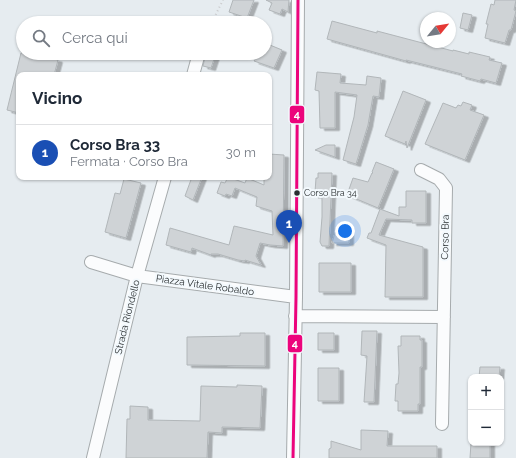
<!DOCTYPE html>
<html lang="it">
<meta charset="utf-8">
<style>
:root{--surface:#fff;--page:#f2f2f3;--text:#1f2937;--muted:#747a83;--line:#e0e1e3;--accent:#111827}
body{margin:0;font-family:Raleway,sans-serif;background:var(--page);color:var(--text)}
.controls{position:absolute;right:12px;bottom:12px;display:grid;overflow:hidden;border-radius:8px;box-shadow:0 1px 3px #0004}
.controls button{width:36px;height:36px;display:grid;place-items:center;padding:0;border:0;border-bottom:1px solid var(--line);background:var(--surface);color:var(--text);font:20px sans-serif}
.compass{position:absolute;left:420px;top:12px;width:36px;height:36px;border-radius:50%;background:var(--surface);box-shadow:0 1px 3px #0004;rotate:60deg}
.you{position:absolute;left:345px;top:231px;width:14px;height:14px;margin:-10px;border:3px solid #fff;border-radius:50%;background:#1a73e8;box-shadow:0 0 0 6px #1a73e833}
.badge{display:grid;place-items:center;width:26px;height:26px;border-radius:50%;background:var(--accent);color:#fff;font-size:13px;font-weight:700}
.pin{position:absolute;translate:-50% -33px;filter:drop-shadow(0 1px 2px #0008)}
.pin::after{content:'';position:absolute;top:21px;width:14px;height:12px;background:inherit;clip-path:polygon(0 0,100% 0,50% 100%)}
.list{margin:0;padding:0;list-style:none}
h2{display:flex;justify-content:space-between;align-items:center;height:52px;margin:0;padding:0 16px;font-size:17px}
h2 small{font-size:13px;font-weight:400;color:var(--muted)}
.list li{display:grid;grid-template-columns:26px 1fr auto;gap:12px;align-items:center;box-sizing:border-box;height:56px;padding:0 16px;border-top:1px solid var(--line)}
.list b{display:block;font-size:15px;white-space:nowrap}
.list p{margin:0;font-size:13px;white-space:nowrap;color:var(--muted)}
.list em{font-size:13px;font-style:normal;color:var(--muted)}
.icon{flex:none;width:22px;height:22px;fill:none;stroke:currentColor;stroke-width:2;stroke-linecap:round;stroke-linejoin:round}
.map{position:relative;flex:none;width:516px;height:458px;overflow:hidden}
.search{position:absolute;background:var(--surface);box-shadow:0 1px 3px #0004;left:16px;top:16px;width:256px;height:44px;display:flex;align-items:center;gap:10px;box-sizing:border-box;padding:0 14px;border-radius:22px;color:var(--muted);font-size:15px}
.panel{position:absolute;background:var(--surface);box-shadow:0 1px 3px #0004;left:16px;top:72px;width:256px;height:108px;border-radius:8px}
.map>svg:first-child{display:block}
</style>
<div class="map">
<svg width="516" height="458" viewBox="0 0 516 458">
<defs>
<filter id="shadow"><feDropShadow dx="4.5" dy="2.5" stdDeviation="0" flood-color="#0004"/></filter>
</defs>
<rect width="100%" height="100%" fill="#e6ecf0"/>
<path fill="#cfd3d6" stroke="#b1b6b9" filter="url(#shadow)" d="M233,0H254L247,18L229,12Z
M266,0H289L288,12L282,9L280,14L269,10L272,3Z
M495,0H516L514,10L516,11L511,30H509L505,43L485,38L488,24H486L491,4L494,5Z
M463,13L472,15L468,30L460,28Z
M332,21L377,33V31L453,51V50L469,54V52L490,57L489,60L502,63L496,83L481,79L480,81L461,76L462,74L406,60V61L327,39Z
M265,43L282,50L274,68L254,61L259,53H265Z
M21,53H31L58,60L54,75H18H19V113L7,110Z
M206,53H216L211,68L203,66Z
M317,72L341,74L340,83L366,85L367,76L381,78L379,97L373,96L368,125L356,164L343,160L354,117L357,95L335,92V128H320L319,91L315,90Z
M403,91L426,100L407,148L406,141L405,144L385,136Z
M463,102L472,105L470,110L484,115L465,160L425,144L443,103L456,108L458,105L461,106Z
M335,145V157L315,150L326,145Z
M269,154L284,155L283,246L270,245L260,243L256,256L261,265L245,260V261L238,260L218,254H211V255L192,248L191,252L166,245L170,228L229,245L234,226L273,235L272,211L256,206L257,197L235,188L232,196L226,194L225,196L217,193L221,182L225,183L228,177L245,183L247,178L264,185V177H269Z
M376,162L394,169L378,208L347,195L353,178L368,182L372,173H373L372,172Z
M318,173H332L329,246H322L320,242L322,217V198H318V192H315L316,178H318Z
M192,177H202L193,200L185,196Z
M124,179L141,183L126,238L105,232L115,193L120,194Z
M406,191H426V223H412V220L386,219L379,235L423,247V297H385L386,245L367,238L369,233H371L380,209L399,216V207H406Z
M337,226H349V243H332Z
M319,263H351V292H319Z
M362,331H377L374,402H364L367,356L361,355Z
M240,333H265V366L187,365V337L240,336Z
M318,333H334V350H318Z
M401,336H420V340H422V367H420V404H418V411H398V401H395L396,384H398L399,373L398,346H401Z
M480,367H500L499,377H479Z
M318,368H339V401H318Z
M237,385L262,386L260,428L222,427V433L208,432L207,458H126L127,419H130V406L148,407V420L200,421L201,386L237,387Z
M361,430L388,431L387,446H437V458H329V449L331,448V441L361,450Z
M471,443H490V458H470Z"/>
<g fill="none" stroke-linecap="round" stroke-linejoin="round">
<defs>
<path id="minor" d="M193,75L199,53
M421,170L439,179L446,188L442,424
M91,262L137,276L296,297
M295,316L444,317
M93,458L137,276L165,177
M293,458L296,297L298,0"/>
</defs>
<use href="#minor" stroke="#a6abad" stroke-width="14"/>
<path stroke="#c9cacc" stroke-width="2" stroke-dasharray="1 3" stroke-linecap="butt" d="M207,23L215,16L223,0"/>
<use href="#minor" stroke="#fbfcfd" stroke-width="12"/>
<defs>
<path id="bus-1" d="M293,458L296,297L298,0"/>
</defs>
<use href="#bus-1" stroke="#f3f9fd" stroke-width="6"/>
<use href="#bus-1" stroke="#ec047c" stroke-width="3"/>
</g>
<circle fill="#2a2f31" stroke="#f3f9fd" stroke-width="1.5" cx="297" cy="193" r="3.5"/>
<g text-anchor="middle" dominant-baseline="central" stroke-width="4" stroke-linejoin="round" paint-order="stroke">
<g font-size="9" fill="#2a2f31" stroke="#f3f9fd" text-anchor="start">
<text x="304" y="193">Corso Bra 34</text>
</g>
<g font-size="10" fill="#2a2f31" stroke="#f3f9fd">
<text transform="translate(445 237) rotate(-89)">Corso Bra</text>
<text transform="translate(205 285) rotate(8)">Piazza Vitale Robaldo</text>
<text transform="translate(127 317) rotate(-76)">Strada Riondello</text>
</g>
</g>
<g stroke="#f3f9fd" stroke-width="1.5">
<rect x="289" y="105" width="16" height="19" rx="4" fill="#ec047c"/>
<rect x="287" y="334" width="16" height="19" rx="4" fill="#ec047c"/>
</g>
<g font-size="11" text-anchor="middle" font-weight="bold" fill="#fff">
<text x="297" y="118">4</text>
<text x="295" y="347">4</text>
</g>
</svg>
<div class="controls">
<button>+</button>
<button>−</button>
</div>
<svg class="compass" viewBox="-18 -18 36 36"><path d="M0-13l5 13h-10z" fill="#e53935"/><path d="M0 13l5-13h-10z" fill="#747a83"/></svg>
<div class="you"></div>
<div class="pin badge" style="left:289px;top:243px;background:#1a4fb4">1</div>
<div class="search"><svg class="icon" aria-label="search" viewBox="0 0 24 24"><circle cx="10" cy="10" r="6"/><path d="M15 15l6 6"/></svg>Cerca qui</div>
<section class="panel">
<h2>Vicino<small></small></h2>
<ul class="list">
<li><span class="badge" style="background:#1a4fb4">1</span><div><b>Corso Bra 33</b><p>Fermata · Corso Bra</p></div><em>30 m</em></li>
</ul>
</section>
</div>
